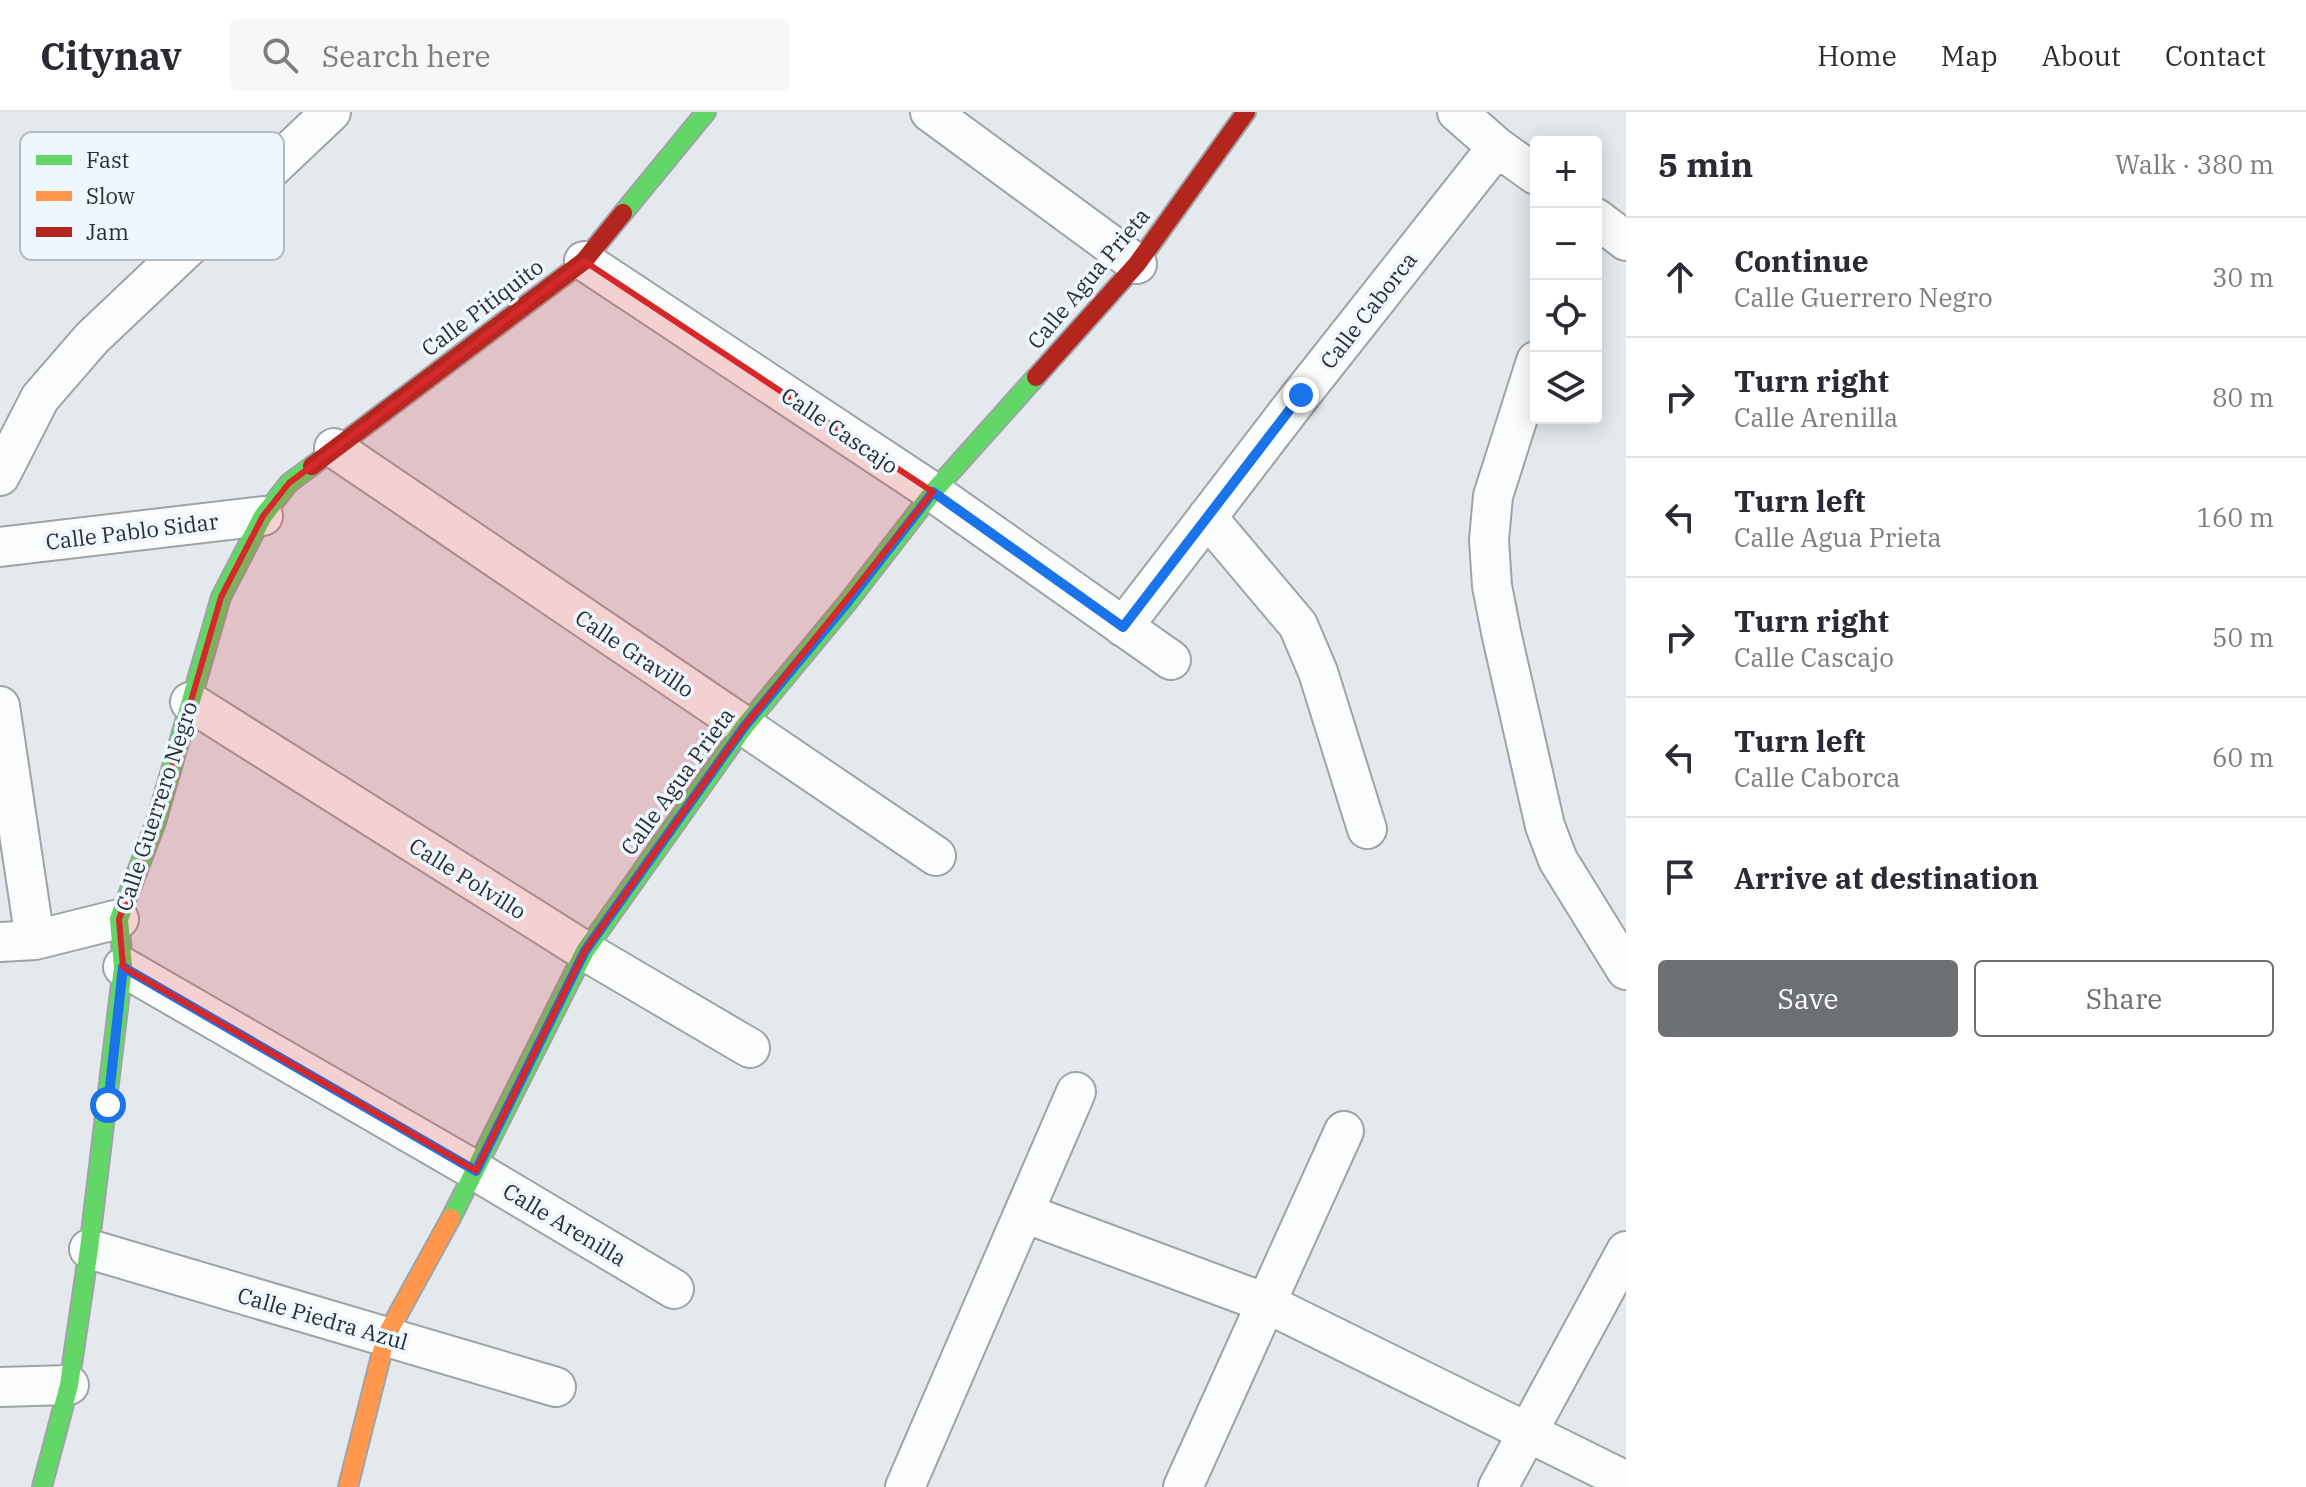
<!DOCTYPE html>
<meta charset="utf-8">
<style>
:root{--surface:#fff;--page:#f7f7f7;--text:#2b2b33;--muted:#7c7c81;--line:#e1e1e2;--accent:#6c6f73}
body{margin:0;font-family:"IBM Plex Serif",serif;background:var(--page);color:var(--text)}
.controls{position:absolute;right:24px;top:24px;display:grid;overflow:hidden;border-radius:8px;box-shadow:0 4px 20px #0003}
.controls button{width:72px;height:72px;display:grid;place-items:center;padding:0;border:0;border-bottom:2px solid var(--line);background:var(--surface);color:var(--text);font:40px sans-serif}
.stop{position:absolute;width:24px;height:24px;margin:-18px;border:6px solid #1a73e8;border-radius:50%;background:#fff}
.stop.end{background:#1a73e8;border-color:#fff;box-shadow:0 2px 8px #0008}
.list{margin:0;padding:0;list-style:none}
h2{display:flex;justify-content:space-between;align-items:center;height:104px;margin:0;padding:0 32px;font-size:34px}
h2 small{font-size:26px;font-weight:400;color:var(--muted)}
.list li{display:grid;grid-template-columns:52px 1fr auto;gap:24px;align-items:center;box-sizing:border-box;height:120px;padding:0 32px;border-top:2px solid var(--line)}
.list b{display:block;font-size:30px;white-space:nowrap}
.list p{margin:0;font-size:26px;white-space:nowrap;color:var(--muted)}
.list em{font-size:26px;font-style:normal;color:var(--muted)}
.actions{display:flex;gap:16px;padding:24px 32px}
.actions a{flex:1;padding:18px 0;border:2px solid var(--accent);border-radius:8px;text-align:center;font-size:28px;color:var(--accent)}
.actions .main{background:var(--accent);color:#fff}
.icon{flex:none;width:44px;height:44px;fill:none;stroke:currentColor;stroke-width:2;stroke-linecap:round;stroke-linejoin:round}
.map{position:relative;flex:none;width:1626px;height:1375px;overflow:hidden}
header{display:flex;align-items:center;gap:48px;box-sizing:border-box;height:112px;padding:0 40px;background:var(--surface);border-bottom:2px solid var(--line)}
header strong{font-size:38px}
nav{display:flex;gap:44px;margin-inline-start:auto;font-size:28px}
.search{width:560px;height:72px;background:var(--page);display:flex;align-items:center;gap:20px;box-sizing:border-box;padding:0 28px;border-radius:8px;color:var(--muted);font-size:30px}
main{display:flex}
aside{flex:1;background:var(--surface)}
.map>svg:first-child{display:block}
</style>
<header>
<strong>Citynav</strong>
<div class="search"><svg class="icon" aria-label="search" viewBox="0 0 24 24"><circle cx="10" cy="10" r="6"/><path d="M15 15l6 6"/></svg>Search here</div>
<nav><a>Home</a><a>Map</a><a>About</a><a>Contact</a></nav>
</header>
<main>
<div class="map">
<svg width="1626" height="1375" viewBox="0 0 1626 1375">
<rect width="100%" height="100%" fill="#e4e9ee"/>
<g fill="none" stroke-linecap="round" stroke-linejoin="round">
<defs>
<path id="street" d="M930,0L1137,152
M1457,0L1497,35L1536,63
M1596,106L1626,129
M584,149L933,380L1171,548
M1536,249L1493,384L1489,428L1492,474L1501,520L1545,714L1558,748L1626,858
M334,336L936,744
M0,364L40,286L92,226L331,0
M1207,405L1298,513L1318,560L1367,717
M0,435L263,404
M1123,515L1301,283L1497,35
M190,590L585,839L750,936
M0,594L35,828
M0,830L35,828L119,807
M123,855L476,1059L674,1177
M1024,1101L1266,1191L1626,1369
M89,1137L556,1275
M0,1275L69,1273
M905,1375L1076,980
M1183,1375L1344,1019
M1498,1375L1626,1139"/>
<path id="fast" d="M623,101L706,0
M451,1106L585,839L744,615L847,491L933,380L1036,265
M42,1375L69,1273L89,1137L123,855L119,807L156,710L221,485L263,404L289,371L312,354"/>
<path id="slow" d="M348,1375L386,1224L451,1106"/>
<path id="jam" d="M1036,265L1137,152L1246,0
M312,354L584,149L623,101"/>
</defs>
<use href="#street" stroke="#9fa3a6" stroke-width="42"/>
<use href="#fast" stroke="#9fa3a6" stroke-width="22"/>
<use href="#slow" stroke="#9fa3a6" stroke-width="22"/>
<use href="#jam" stroke="#9fa3a6" stroke-width="22"/>
<use href="#street" stroke="#fbfcfc" stroke-width="38"/>
<use href="#fast" stroke="#63d668" stroke-width="18"/>
<use href="#slow" stroke="#ff974d" stroke-width="18"/>
<use href="#jam" stroke="#b3261e" stroke-width="18"/>
</g>
<g fill="none" stroke-linecap="round" stroke-linejoin="round">
<path stroke="#1a73e8" stroke-width="10" d="M108,993L123,855L476,1059L585,839L744,615L847,491L933,380L1123,515L1301,283"/>
</g>
<path fill="#d62828" fill-opacity="0.2" stroke="#d62828" stroke-width="6" stroke-linejoin="round" d="M584,149L933,380L744,615L585,839L476,1059L123,855L119,807L156,710L221,485L263,404L289,371Z"/>
<g text-anchor="middle" dominant-baseline="central" stroke-width="7" stroke-linejoin="round" paint-order="stroke">
<g font-size="22" fill="#2b2e31" stroke="#eef6fe">
<text transform="translate(1088 166) rotate(-50)">Calle Agua Prieta</text>
<text transform="translate(482 195) rotate(-37)">Calle Pitiquito</text>
<text transform="translate(1368 198) rotate(-52)">Calle Caborca</text>
<text transform="translate(840 318) rotate(34)">Calle Cascajo</text>
<text transform="translate(132 419) rotate(-7)">Calle Pablo Sidar</text>
<text transform="translate(635 541) rotate(34)">Calle Gravillo</text>
<text transform="translate(677 669) rotate(-54)">Calle Agua Prieta</text>
<text transform="translate(156 694) rotate(-72)">Calle Guerrero Negro</text>
<text transform="translate(468 766) rotate(32)">Calle Polvillo</text>
<text transform="translate(565 1112) rotate(31)">Calle Arenilla</text>
<text transform="translate(323 1206) rotate(16)">Calle Piedra Azul</text>
</g>
</g>
<rect x="20" y="20" width="264" height="128" rx="12" fill="#eef6fe" stroke="#b4bac0" stroke-width="2"/>
<rect x="36" y="43" width="36" height="10" fill="#63d668"/>
<rect x="36" y="79" width="36" height="10" fill="#ff974d"/>
<rect x="36" y="115" width="36" height="10" fill="#b3261e"/>
<g font-size="22" fill="#2b2e31">
<text x="86" y="56">Fast</text>
<text x="86" y="92">Slow</text>
<text x="86" y="128">Jam</text>
</g>
</svg>
<div class="controls">
<button>+</button>
<button>−</button>
<button><svg class="icon" aria-label="locate" viewBox="0 0 24 24"><circle cx="12" cy="12" r="6"/><path d="M12 2v4M12 18v4M2 12h4M18 12h4"/></svg></button>
<button><svg class="icon" aria-label="layers" viewBox="0 0 24 24"><path d="M12 4l9 5-9 5-9-5zM3 14l9 5 9-5"/></svg></button>
</div>
<div class="stop" style="left:108px;top:993px"></div>
<div class="stop end" style="left:1301px;top:283px"></div>
</div>
<aside>
<h2>5 min<small>Walk · 380 m</small></h2>
<ul class="list">
<li><svg class="icon" aria-label="ahead" viewBox="0 0 24 24"><path d="M12 20V5M6 11l6-6 6 6"/></svg><div><b>Continue</b><p>Calle Guerrero Negro</p></div><em>30 m</em></li>
<li><svg class="icon" aria-label="right" viewBox="0 0 24 24"><path d="M7 20v-9h11M14 6l5 5-5 5"/></svg><div><b>Turn right</b><p>Calle Arenilla</p></div><em>80 m</em></li>
<li><svg class="icon" aria-label="left" viewBox="0 0 24 24"><path d="M17 20v-9H6M10 6l-5 5 5 5"/></svg><div><b>Turn left</b><p>Calle Agua Prieta</p></div><em>160 m</em></li>
<li><svg class="icon" aria-label="right" viewBox="0 0 24 24"><path d="M7 20v-9h11M14 6l5 5-5 5"/></svg><div><b>Turn right</b><p>Calle Cascajo</p></div><em>50 m</em></li>
<li><svg class="icon" aria-label="left" viewBox="0 0 24 24"><path d="M17 20v-9H6M10 6l-5 5 5 5"/></svg><div><b>Turn left</b><p>Calle Caborca</p></div><em>60 m</em></li>
<li><svg class="icon" aria-label="arrive" viewBox="0 0 24 24"><path d="M6 21V4h12l-3 4 3 4H6"/></svg><div><b>Arrive at destination</b></div></li>
</ul>
<div class="actions"><a class="main">Save</a><a>Share</a></div>
</aside>
</main>
